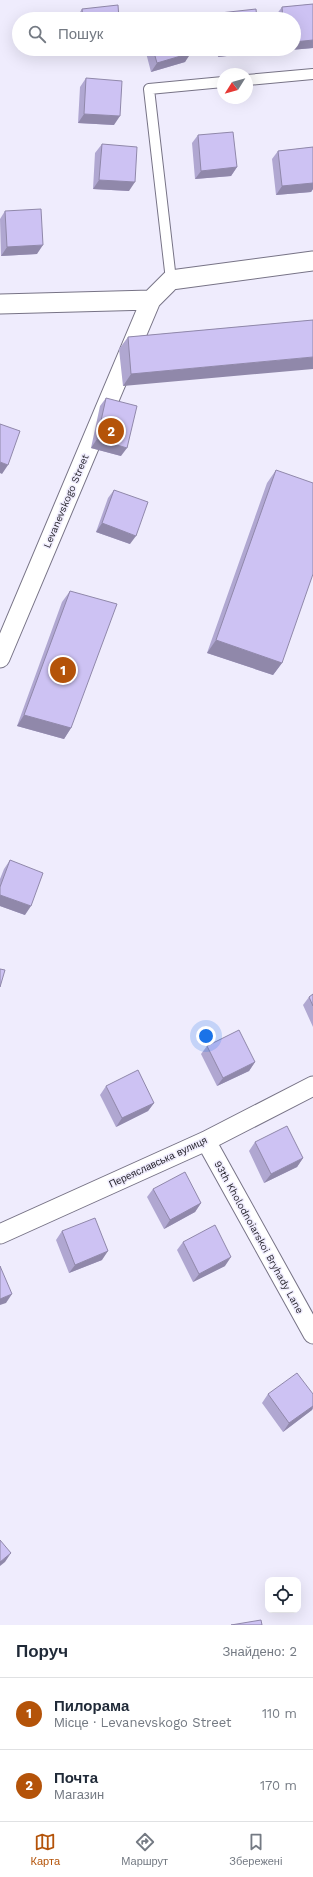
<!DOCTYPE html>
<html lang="uk">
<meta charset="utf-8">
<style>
:root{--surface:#fff;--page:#f2f2f3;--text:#1f2937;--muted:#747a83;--line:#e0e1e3;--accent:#b45309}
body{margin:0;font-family:"Work Sans",sans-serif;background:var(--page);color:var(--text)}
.controls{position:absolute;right:12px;bottom:12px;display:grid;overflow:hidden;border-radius:8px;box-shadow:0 4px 16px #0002}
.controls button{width:36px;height:36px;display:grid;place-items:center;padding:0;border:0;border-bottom:1px solid var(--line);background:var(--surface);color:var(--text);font:20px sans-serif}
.compass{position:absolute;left:217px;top:68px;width:36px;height:36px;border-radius:50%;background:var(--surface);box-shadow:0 4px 16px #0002;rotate:233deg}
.you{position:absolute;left:206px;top:1036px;width:14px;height:14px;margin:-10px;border:3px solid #fff;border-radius:50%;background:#1a73e8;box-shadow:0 0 0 6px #1a73e833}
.badge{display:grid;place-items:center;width:26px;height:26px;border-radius:50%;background:var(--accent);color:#fff;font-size:13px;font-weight:700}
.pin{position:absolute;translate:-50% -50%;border:2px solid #fff;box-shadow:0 1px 4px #0006}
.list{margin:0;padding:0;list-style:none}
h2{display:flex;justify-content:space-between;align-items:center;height:52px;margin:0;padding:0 16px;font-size:17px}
h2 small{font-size:13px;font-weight:400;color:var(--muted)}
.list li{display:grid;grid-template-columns:26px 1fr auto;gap:12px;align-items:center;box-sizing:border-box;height:72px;padding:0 16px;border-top:1px solid var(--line)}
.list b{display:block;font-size:15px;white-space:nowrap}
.list p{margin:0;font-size:13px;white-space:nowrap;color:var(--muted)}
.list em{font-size:13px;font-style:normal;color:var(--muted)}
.icon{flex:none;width:22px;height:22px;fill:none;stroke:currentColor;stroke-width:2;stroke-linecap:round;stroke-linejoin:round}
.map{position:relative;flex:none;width:313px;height:1625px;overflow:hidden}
.search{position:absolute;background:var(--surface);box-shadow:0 4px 16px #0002;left:12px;right:12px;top:12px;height:44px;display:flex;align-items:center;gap:10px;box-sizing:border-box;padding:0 14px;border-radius:22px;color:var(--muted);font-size:15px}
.sheet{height:196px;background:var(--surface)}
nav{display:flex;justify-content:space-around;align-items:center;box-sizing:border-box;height:56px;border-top:1px solid var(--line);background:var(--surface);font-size:11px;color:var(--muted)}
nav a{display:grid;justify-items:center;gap:2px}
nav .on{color:var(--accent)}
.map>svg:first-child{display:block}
</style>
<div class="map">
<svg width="313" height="1625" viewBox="0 0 313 1625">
<rect width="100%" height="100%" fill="#efecfd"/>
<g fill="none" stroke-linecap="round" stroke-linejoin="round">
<defs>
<path id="lane" d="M247,80L313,74
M171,280L149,89L223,82"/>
<path id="street" d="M0,304L151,300L171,280L313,261
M0,658L151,300
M206,1141L313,1334
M0,1234L206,1141L313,1086"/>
</defs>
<use href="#lane" stroke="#777386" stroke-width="12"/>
<use href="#street" stroke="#777386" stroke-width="21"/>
<use href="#lane" stroke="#fff" stroke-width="10"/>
<use href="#street" stroke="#fff" stroke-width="19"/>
</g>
<path fill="#b0a7d1" d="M313,4V48L279,51V49H294V19H276V15L282,7Z
M82,9L119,19H76V18Z
M220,13L257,19H215Z
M79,49H116L80,53Z
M145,49H190L185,62L151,72Z
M217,49H256L253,53L218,57Z
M86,78L114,125L78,123L80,87Z
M198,135L237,167L231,176L195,179L192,143Z
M102,144L129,191L93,189L95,153Z
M313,147V189L311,192L276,195L272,159L278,151Z
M5,211L37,254L1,256L0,219Z
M313,320L123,386L119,349L128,337Z
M106,398L121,456L91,448L100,406Z
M276,470L282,663L273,675L207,653L267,483Z
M114,490L130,544L96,532L108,498Z
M70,591L71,728L64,739L17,726L62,602Z
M10,860L25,915L0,906V879L4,869Z
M313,994V1027L303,1005L309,997Z
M207,1046L255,1062L249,1071L217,1086L201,1054Z
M106,1086L154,1103L148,1111L116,1127L100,1095Z
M255,1142L303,1158L297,1167L264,1183L249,1151Z
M153,1189L201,1203L195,1212L164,1229L147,1197Z
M62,1231L102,1260L69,1273L56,1240Z
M183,1242L225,1266L193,1282L177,1250Z
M268,1394H313V1409L283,1432L262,1403Z"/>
<path fill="#9088aa" d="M313,40V48L279,51L281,49H294V42Z
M83,49H116L80,53Z
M223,49H256L253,53L218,57Z
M191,53L185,62L151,72L157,63Z
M84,114L120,116L114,125L78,123Z
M237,167L231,176L195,179L201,171Z
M99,180L135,182L129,191L93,189Z
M313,183V189L311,192L276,195L282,186Z
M43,245L37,254L1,256L7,247Z
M313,357V369L123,386L131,374Z
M97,439L127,448L121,456L91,448Z
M0,462L8,465L2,474L0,473Z
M102,523L136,536L130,544L96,532Z
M216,640L282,663L273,675L207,653Z
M24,715L71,728L64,739L17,726Z
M0,895L31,906L25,915L0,906Z
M255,1062L249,1071L217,1086L223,1078Z
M154,1103L148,1111L116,1127L122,1118Z
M303,1158L297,1167L264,1183L271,1174Z
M201,1203L195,1212L164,1229L170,1220Z
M108,1251L102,1260L69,1273L75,1265Z
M231,1257L225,1266L193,1282L199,1274Z
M12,1294L6,1303L0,1305V1299Z
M313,1406L312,1410L283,1432L289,1423Z
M11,1553L5,1562L0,1566V1562Z"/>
<path fill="#cdc2f3" stroke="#9088aa" d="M313,4V40L294,42V19H283L282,7Z
M118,5L119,19H83L82,9Z
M256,9L257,19H220V13Z
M153,49H190L191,53L157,63Z
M86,78L122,81L120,116L84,114Z
M233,132L237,167L201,171L198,135Z
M102,144L137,147L135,182L99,180Z
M313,147V183L282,186L278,151Z
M41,209L43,245L7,247L5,211Z
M313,320V357L131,374L128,337Z
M106,398L137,406L127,448L97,439Z
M0,424L20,431L8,465L0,462Z
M276,470L313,483V574L282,663L216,640Z
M114,490L148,502L136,536L102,523Z
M70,591L117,604L71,728L24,715Z
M10,860L43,873L31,906L0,895V887Z
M0,969L5,970L0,987Z
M313,994V1006L309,997Z
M239,1030L255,1062L223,1078L207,1046Z
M138,1070L154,1103L122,1118L106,1086Z
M287,1126L303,1158L271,1174L255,1142Z
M185,1172L201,1203L170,1220L153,1189Z
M95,1218L108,1251L75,1265L62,1231Z
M215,1225L231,1257L199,1274L183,1242Z
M0,1266L12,1294L0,1299Z
M297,1373L313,1394V1406L289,1423L268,1394Z
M0,1540L11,1553L0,1562Z
M261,1620L262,1625H231Z"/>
<g text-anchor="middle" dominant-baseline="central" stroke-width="3" stroke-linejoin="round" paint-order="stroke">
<g font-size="10" fill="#2a2830" stroke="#efecfd">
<text transform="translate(66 501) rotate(-67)">Levanevskogo Street</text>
<text transform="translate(158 1162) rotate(-25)">Переяславська вулиця</text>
<text transform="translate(259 1237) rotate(61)">93th Kholodnoiarskoi Bryhady Lane</text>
</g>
</g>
</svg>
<div class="controls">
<button><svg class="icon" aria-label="locate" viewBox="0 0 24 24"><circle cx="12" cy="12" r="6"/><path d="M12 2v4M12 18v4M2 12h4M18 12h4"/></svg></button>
</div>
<svg class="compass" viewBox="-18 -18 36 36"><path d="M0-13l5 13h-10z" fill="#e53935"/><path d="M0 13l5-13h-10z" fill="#747a83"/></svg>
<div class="you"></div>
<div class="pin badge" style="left:63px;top:670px">1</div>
<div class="pin badge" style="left:111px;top:431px">2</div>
<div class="search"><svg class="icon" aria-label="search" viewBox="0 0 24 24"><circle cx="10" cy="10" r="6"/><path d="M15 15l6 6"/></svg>Пошук</div>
</div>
<section class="sheet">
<h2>Поруч<small>Знайдено: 2</small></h2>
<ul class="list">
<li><span class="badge">1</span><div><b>Пилорама</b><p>Місце · Levanevskogo Street</p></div><em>110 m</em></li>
<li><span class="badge">2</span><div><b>Почта</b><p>Магазин</p></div><em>170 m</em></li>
</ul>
</section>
<nav>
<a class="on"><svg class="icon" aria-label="map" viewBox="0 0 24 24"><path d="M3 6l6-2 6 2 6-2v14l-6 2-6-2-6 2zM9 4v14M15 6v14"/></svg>Карта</a>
<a><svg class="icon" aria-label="directions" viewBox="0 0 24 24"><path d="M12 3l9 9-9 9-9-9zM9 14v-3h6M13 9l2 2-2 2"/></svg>Маршрут</a>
<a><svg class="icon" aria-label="saved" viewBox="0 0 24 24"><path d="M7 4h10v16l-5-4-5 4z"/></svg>Збережені</a>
</nav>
